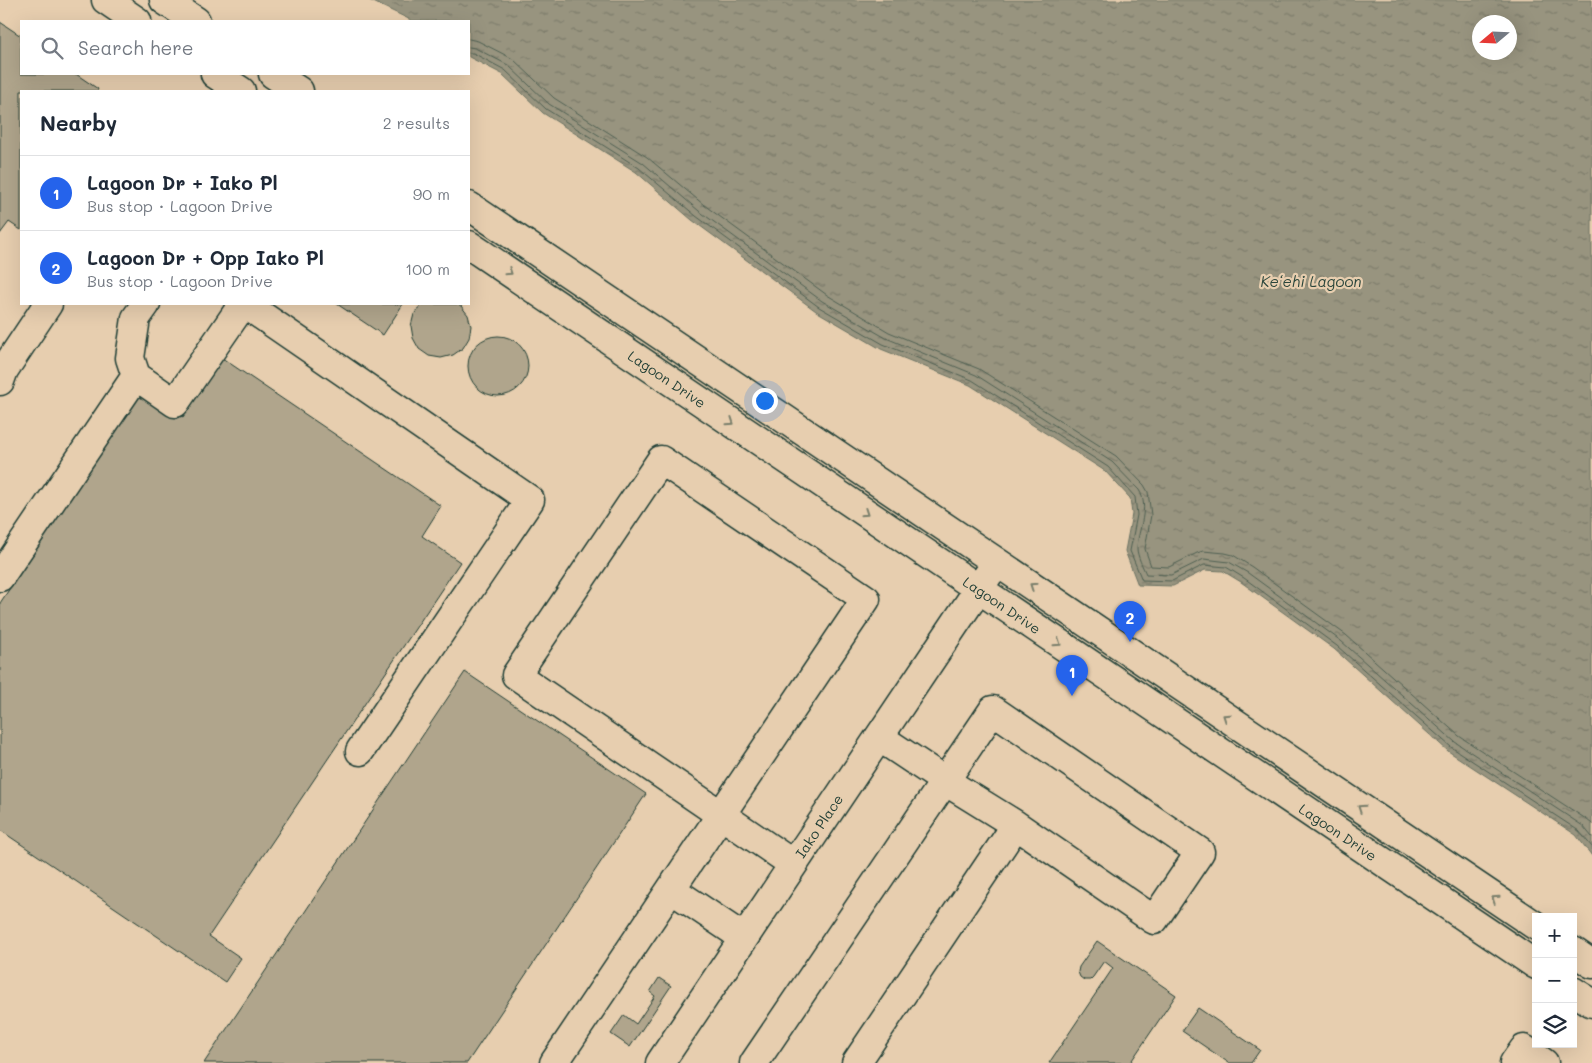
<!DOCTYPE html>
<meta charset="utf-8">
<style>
:root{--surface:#fff;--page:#f2f2f3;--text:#1f2937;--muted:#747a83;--line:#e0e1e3;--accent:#2563eb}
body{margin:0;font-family:Mali,sans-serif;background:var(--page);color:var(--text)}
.controls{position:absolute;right:15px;bottom:15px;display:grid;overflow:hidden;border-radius:0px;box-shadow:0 5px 20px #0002}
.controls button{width:45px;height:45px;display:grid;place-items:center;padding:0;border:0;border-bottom:1px solid var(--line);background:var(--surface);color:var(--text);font:25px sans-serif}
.compass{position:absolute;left:1472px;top:15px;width:45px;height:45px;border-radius:50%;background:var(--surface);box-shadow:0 5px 20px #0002;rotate:251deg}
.you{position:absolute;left:764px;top:400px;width:18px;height:18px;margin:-12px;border:4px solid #fff;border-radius:50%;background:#1a73e8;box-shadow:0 0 0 8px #1a73e833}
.badge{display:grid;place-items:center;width:32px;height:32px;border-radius:50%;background:var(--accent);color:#fff;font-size:16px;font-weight:700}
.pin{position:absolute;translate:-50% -41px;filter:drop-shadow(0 1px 2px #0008)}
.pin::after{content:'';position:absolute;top:26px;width:18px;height:15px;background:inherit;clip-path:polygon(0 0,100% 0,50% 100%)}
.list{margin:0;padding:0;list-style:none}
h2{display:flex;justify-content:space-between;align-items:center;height:65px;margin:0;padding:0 20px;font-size:21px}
h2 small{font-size:16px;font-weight:400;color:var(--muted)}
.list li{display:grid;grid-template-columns:32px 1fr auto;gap:15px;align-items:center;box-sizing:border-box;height:75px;padding:0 20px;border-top:1px solid var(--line)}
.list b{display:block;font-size:19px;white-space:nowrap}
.list p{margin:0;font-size:16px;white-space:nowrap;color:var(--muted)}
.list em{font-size:16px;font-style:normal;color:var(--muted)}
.icon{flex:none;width:28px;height:28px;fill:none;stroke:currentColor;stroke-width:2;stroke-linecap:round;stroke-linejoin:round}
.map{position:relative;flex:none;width:1592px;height:1063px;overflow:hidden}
.search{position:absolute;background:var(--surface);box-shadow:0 5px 20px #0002;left:20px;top:20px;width:450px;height:55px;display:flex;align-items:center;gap:12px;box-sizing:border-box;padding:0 18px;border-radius:0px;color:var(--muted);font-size:19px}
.panel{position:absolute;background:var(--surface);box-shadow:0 5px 20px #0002;left:20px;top:90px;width:450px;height:215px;border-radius:0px}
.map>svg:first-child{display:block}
</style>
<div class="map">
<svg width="1592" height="1063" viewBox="0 0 1592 1063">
<defs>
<pattern id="water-ripples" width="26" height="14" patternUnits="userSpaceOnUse" patternTransform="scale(1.25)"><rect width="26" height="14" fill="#98947f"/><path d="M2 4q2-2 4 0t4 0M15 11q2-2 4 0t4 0" fill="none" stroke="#7b7a69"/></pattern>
</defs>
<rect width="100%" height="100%" fill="#e7ceaf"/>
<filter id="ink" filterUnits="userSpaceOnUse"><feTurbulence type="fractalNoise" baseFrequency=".02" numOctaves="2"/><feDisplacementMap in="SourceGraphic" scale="10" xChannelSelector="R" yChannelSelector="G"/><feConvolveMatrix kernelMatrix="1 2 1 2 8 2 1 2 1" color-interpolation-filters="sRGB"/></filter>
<g filter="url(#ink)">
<path fill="url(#water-ripples)" stroke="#687161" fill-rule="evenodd" d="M369,0H1592V856L1576,835L1448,751L1334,649L1241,582L1223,571L1205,570L1173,586L1138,585L1125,551L1132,514L1130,498L1105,471L970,385L881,349L816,311L692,220L636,172L543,113L502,74L469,57V21H413ZM1480,22H1510V52H1480Z"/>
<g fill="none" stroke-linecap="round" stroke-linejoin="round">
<path stroke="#4f6052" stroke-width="1" d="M469,39L478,41L513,59L554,98L647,157L704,205L827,295L889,332L979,369L1116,456L1144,485L1148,492L1151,515L1145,549L1151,566L1169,567L1197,553L1203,551L1225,553L1233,555L1252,567L1346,635L1459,736L1586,819L1592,824
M469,47L475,48L508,65L549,104L643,163L699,211L822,301L886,338L976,375L1112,462L1139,490C1150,508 1138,529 1137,548C1137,556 1143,567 1146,574L1171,575L1204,559L1229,562L1248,573L1341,641L1455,742L1583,826L1592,837
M469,53H473L505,70L546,109L639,168L696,216L819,307L883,344L972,380L1108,467L1135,497L1137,515L1130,551L1142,580L1172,581L1204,565L1226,567L1244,578L1337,646L1451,747L1579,831L1592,847"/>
</g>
<path fill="#b0a58c" stroke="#1f3d34" d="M0,22L21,36V74H76L98,89L97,91H21V230L9,222L0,234Z
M337,304H403L383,335Z
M423,304H458L461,306L468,315L471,326L469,338L463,348L453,355L441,358L429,356L419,349L413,338L411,326L414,314Z
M468 366a30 30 0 1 1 60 0a30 30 0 1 1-60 0Z
M222,358L441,506L422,536L460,562L209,936L241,958L225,982L0,830V603L143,390L183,417Z
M465,672L646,794L467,1063H204Z
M1097,941L1176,995L1130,1063H1049L1113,968L1104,961L1093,977L1090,980H1084L1080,977L1078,972L1079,967Z
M659,978L671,986L630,1047L611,1034L624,1015L636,1024L655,996L650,992Z
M1198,1008L1260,1050L1251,1063H1229L1182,1031Z"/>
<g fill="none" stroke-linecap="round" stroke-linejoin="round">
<defs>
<path id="minor" d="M106,0L137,21
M164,0L196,21
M215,74L241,91
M273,74L299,91
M469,206L1536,926
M469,245L1536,965
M245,304L530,500L360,751
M136,376L175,403L243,304
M0,381L4,370L48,304
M0,577L136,376L130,358L136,318L146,304
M671,889L744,938
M1573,951L1592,964
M1573,991L1592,1003
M554,1063L866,599L661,460L516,675C608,738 701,801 793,864
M660,1063L988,575
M754,1063L993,710L1200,852L1154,920L1016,825
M856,1063L1016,825L945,781L879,737
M1514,1063L1524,1049L1544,1063"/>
</defs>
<use href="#minor" stroke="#1f3d34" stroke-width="31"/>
<use href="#minor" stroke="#e7ceaf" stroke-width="28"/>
</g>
<defs><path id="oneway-chevron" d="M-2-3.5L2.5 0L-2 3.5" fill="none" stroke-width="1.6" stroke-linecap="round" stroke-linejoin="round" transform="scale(1.25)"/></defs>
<g stroke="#797e6b">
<use href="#oneway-chevron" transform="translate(509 272) rotate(34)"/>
<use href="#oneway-chevron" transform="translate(731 422) rotate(34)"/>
<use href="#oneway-chevron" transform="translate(865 513) rotate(34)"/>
<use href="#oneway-chevron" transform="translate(1033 586) rotate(-146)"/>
<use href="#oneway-chevron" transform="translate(1058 643) rotate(34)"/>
<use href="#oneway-chevron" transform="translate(1226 717) rotate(-146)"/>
<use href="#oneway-chevron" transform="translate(1361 808) rotate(-146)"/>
<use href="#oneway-chevron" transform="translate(1495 899) rotate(-146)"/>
</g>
</g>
<g text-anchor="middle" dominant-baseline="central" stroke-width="4.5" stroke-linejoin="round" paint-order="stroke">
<g font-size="14" fill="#1f3d34" stroke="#e7ceaf">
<text transform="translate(667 379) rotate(34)">Lagoon Drive</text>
<text transform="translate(1002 605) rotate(34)">Lagoon Drive</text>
<text transform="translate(819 826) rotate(-56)">Iako Place</text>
<text transform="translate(1338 832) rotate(34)">Lagoon Drive</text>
</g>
<g font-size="15" font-style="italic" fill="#2b463c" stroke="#e7ceaf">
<text x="1311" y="281">Keʻehi Lagoon</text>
</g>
</g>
</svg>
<div class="controls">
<button>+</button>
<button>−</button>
<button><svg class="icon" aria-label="layers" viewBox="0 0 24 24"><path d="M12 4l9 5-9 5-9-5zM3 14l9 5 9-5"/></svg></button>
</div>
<svg class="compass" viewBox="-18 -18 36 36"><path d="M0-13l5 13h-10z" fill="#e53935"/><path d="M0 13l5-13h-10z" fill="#747a83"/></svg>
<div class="you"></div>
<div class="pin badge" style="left:1072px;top:696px">1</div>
<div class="pin badge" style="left:1130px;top:642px">2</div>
<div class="search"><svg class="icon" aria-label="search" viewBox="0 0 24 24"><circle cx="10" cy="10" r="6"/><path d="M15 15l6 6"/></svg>Search here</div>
<section class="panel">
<h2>Nearby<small>2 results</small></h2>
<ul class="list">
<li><span class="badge">1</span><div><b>Lagoon Dr + Iako Pl</b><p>Bus stop · Lagoon Drive</p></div><em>90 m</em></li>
<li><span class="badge">2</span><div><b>Lagoon Dr + Opp Iako Pl</b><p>Bus stop · Lagoon Drive</p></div><em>100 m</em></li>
</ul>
</section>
</div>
